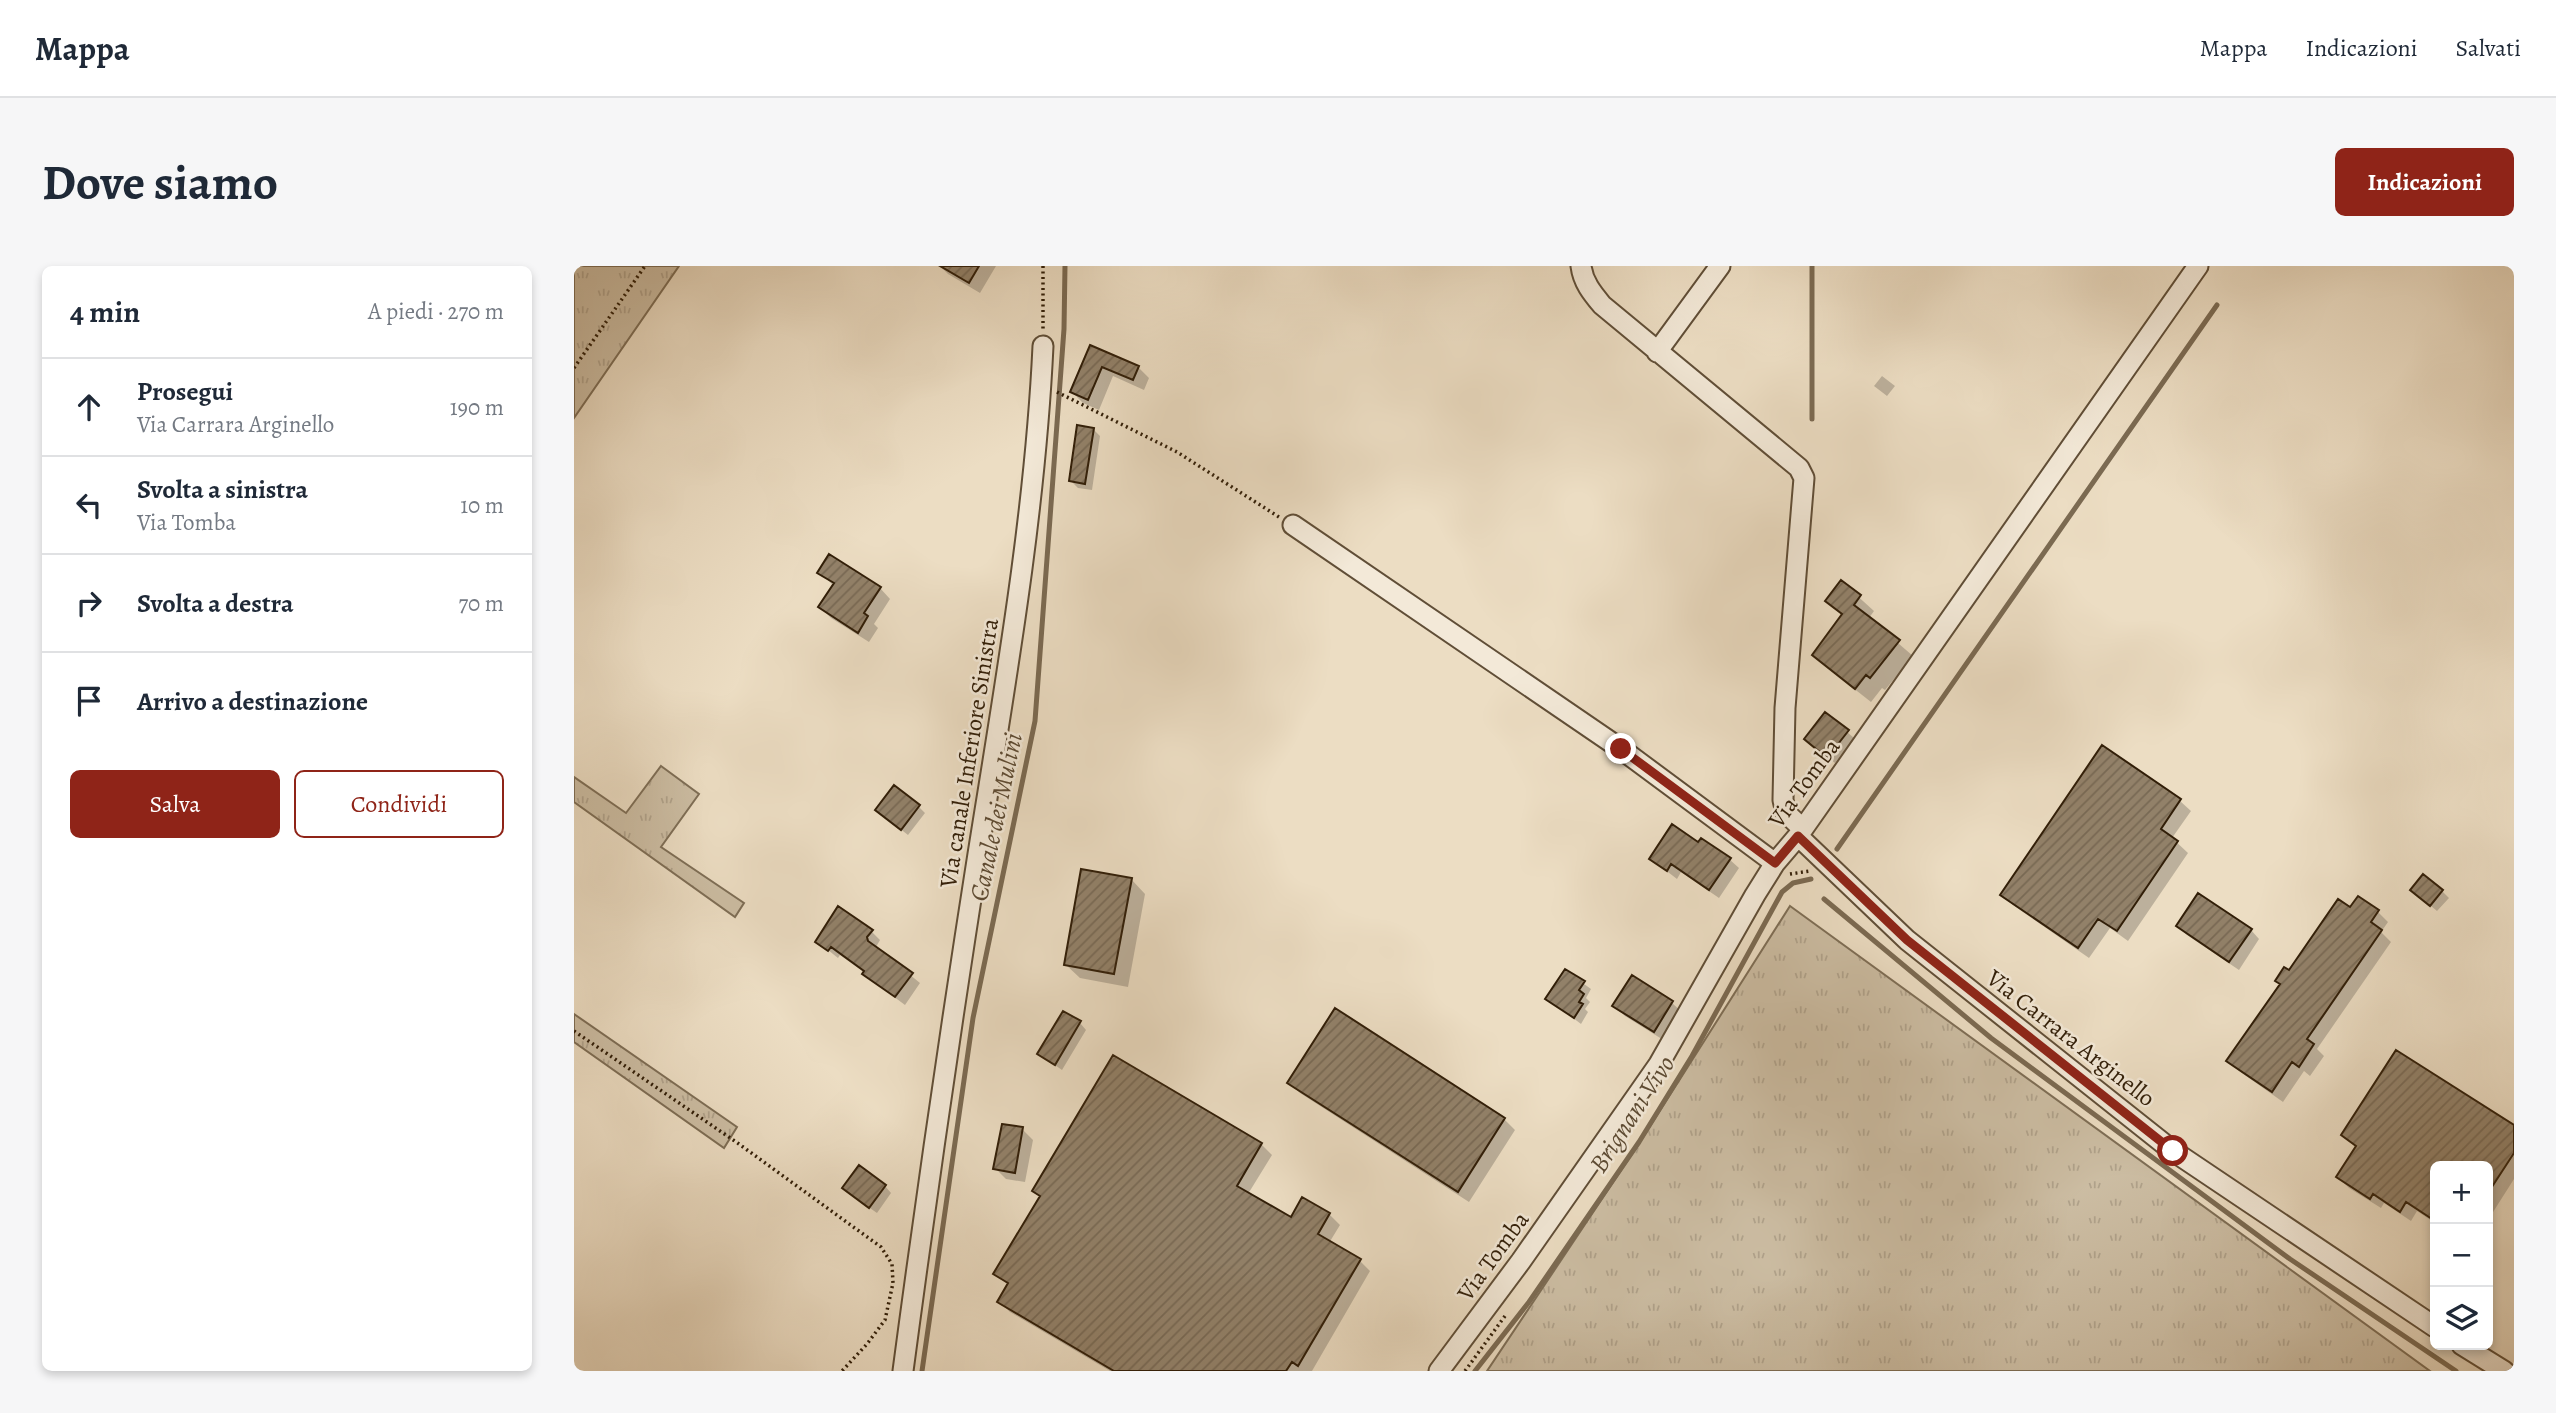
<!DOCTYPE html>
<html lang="it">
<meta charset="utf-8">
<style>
:root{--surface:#fff;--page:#f6f6f7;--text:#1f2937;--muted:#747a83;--line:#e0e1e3;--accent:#8f2418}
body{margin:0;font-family:Alegreya,serif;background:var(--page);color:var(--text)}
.controls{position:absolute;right:21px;bottom:21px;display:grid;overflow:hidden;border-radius:10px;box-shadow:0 4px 10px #0003}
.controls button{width:63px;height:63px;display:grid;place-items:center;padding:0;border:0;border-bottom:2px solid var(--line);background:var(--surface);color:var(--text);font:35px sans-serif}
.stop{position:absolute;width:21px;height:21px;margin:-16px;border:5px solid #8f2418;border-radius:50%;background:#fff}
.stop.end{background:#8f2418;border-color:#fff;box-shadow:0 2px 7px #0008}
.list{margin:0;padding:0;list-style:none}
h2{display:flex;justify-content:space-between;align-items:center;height:91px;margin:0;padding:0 28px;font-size:30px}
h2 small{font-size:23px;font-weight:400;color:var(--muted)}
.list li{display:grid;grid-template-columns:46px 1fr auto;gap:21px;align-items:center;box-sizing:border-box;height:98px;padding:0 28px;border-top:2px solid var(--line)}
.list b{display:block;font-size:26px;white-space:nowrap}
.list p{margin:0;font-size:23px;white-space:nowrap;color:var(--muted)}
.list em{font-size:23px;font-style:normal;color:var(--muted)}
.actions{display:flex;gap:14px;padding:21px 28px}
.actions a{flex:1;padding:16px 0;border:2px solid var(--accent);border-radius:10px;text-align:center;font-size:24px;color:var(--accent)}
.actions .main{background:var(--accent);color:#fff}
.icon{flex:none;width:38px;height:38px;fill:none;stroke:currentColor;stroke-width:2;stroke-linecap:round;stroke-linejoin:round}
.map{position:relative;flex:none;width:1940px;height:1105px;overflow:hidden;border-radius:10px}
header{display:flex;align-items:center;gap:42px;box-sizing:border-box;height:98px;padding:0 35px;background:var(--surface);border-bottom:2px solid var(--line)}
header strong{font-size:33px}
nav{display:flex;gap:38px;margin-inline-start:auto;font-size:24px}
.intro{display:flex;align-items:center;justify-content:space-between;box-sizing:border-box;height:168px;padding:0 42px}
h1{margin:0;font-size:49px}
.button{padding:18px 32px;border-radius:10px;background:var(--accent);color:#fff;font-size:24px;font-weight:700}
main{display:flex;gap:42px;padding:0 42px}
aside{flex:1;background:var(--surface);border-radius:10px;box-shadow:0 4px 10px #0003}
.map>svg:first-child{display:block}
</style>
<header>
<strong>Mappa</strong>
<nav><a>Mappa</a><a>Indicazioni</a><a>Salvati</a></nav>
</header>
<div class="intro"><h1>Dove siamo</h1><a class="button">Indicazioni</a></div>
<main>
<aside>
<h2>4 min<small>A piedi · 270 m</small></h2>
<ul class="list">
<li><svg class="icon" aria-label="ahead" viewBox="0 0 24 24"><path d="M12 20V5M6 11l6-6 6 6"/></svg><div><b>Prosegui</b><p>Via Carrara Arginello</p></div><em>190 m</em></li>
<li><svg class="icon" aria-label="left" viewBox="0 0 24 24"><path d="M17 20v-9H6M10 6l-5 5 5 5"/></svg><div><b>Svolta a sinistra</b><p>Via Tomba</p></div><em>10 m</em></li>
<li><svg class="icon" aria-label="right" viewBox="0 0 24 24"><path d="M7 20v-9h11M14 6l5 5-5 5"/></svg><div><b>Svolta a destra</b></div><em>70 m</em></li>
<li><svg class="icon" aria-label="arrive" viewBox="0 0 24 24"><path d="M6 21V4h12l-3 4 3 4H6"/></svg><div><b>Arrivo a destinazione</b></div></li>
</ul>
<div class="actions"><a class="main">Salva</a><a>Condividi</a></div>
</aside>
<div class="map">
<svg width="1940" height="1105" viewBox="0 0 1940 1105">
<defs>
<pattern id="grass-tufts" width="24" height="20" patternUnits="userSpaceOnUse" patternTransform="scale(1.75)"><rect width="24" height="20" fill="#ccbda3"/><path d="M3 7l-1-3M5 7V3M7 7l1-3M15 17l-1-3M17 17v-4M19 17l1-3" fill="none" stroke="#b0a28b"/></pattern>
<pattern id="building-hatch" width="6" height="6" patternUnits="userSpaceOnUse" patternTransform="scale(1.75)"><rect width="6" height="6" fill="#928169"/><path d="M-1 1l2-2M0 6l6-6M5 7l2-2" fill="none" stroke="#786954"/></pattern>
</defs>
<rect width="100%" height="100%" fill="#ecddc3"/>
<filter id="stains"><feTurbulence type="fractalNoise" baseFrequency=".00286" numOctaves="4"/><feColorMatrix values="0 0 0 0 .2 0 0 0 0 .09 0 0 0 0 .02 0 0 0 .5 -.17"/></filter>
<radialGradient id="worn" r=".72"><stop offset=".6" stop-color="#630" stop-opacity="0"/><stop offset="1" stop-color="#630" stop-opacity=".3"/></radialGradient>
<path fill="url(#grass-tufts)" stroke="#7e6e56" stroke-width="2" d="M0,0H105L0,152Z
M87,500L125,528L87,581L170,637L161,651L0,536V511L52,547Z
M1216,640L1856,1105H913L1066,876Z
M0,748L163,861L150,882L0,776Z"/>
<path fill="#0003" d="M366,0H422L406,27L374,8Z
M517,81L564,101L575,112L570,124L539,110L525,144L509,137L498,126Z
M1308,110L1321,120L1313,130L1300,120Z
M519,163L526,170L518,224L504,222L497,215Z
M245,306L306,322L316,333L300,358L304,362L295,376L257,352L246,341L260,320Z
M1268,316L1300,345L1295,352L1339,390L1311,424L1308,422L1297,436L1255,403L1240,389L1269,350L1253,335Z
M1273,466L1280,472L1261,497L1239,480Z
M1528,482L1606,535L1617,545L1598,572L1614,587L1554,675L1536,662L1515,692L1439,639L1428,629Z
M344,540L351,547L334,569L310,550Z
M1124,578L1155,593L1165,602L1145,632L1107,606L1103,613L1077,593Z
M557,613L571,628L554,721L506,712L491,698Z
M1868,625L1875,632L1863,645L1845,630Z
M1776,644L1804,646L1814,656L1807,666L1817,676L1743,783L1750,790L1736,810L1730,805L1709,836L1665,805L1655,795L1715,706Z
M1604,660L1677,664L1685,673L1665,704L1613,669Z
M297,665L306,674L302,681L346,717L331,739L300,716L291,707L266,689L264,692L244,676Z
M992,705L1017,723L1012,732L1016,736L1011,743L1014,746L1007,758L974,733Z
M1058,712L1098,737L1109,747L1091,775L1051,750L1040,740Z
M761,745L930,853L941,864L895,936L726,827L715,816Z
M506,757L512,764L488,804L465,788Z
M1940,862V913L1914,954V900H1861V957L1843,945L1837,955L1810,937L1807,942L1775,922L1764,911L1783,882L1769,869Z
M448,863L459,874L451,916L432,913L421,902Z
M687,878L698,889L674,928L717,954L755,948L766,959L755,977L786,995L796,1005L738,1105H536L436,1046L425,1036L435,1020L422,1008L467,931L460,925Z
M311,920L317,927L303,947L277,929Z"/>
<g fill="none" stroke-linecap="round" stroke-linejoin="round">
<path stroke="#7b6a52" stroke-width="5" d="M1238,0V153
M1263,583L1643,39
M1250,633L1417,772L1716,993L1882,1105
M348,1105L399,752L461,455L490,63L491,0
M901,1105L955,1036L1065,876L1118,790L1208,626L1219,617L1237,613"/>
</g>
<path fill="url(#building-hatch)" stroke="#311e08" stroke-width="2" d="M366,0H405L395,17Z
M516,79L565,100L559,114L528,101L514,134L496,126Z
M503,159L520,162L511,218L495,215Z
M255,288L307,321L290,347L294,350L284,367L244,341L260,317L243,307Z
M1267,314L1287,329L1280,339L1326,374L1296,412L1292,409L1281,423L1238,389L1268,348L1251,335Z
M1251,446L1275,464L1253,492L1230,473Z
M1528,479L1607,533L1587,563L1604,575L1543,665L1524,653L1504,682L1426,629Z
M320,519L346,539L327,564L301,544Z
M1098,558L1124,576L1127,572L1157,592L1135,624L1097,598L1093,605L1075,593Z
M507,603L558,612L540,708L490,699Z
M1849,608L1869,624L1856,640L1836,624Z
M1624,627L1678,663L1655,696L1602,660Z
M1784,630L1805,644L1797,656L1808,664L1733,773L1740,778L1725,801L1718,796L1698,826L1652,795L1706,718L1701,715L1710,701L1715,704L1764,633L1776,641Z
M264,640L299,664L293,671L294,675L339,707L321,731L288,708L290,705L257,681L254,685L241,676Z
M991,703L1011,715L1005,724L1010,728L1005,736L1009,738L1000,752L971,733Z
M1058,709L1099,735L1080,766L1038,740Z
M761,742L931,852L884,926L713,817Z
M489,745L507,755L481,799L463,788Z
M1822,784L1940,859V887L1914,927V900H1861V955L1832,936L1826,946L1799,928L1796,933L1762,911L1782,880L1767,869Z
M539,789L688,877L663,920L717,951L728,931L756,947L744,968L787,993L724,1100L718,1096L712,1105H540L423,1036L434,1017L419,1008L466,930L458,925Z
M428,858L449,861L441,907L419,903Z
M285,899L312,919L295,942L268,922Z"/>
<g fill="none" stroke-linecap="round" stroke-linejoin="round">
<defs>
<path id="minor" d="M1007,0C1009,16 1018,27 1028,39L1225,202L1230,212L1211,442L1209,534L1212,547L1229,563
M1083,86L1146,0
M719,259L1047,483L1201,597
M1224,570L1333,674L1599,885L1861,1061
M1888,1079L1930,1105
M329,1105C352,932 377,760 404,588C431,419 461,250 469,80
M865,1105L947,995L1085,798L1181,629L1201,597L1224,570L1624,0"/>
</defs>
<use href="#minor" stroke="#604e37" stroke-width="23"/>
<path stroke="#311e08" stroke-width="3.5" stroke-dasharray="2 3.5" stroke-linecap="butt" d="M469,0V64
M0,102L71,0
M483,126L603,186L705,251
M1216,608L1236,605
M0,765L165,878L307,981L318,998L319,1017L311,1054L293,1078L268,1105
M891,1105L931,1050"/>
<use href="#minor" stroke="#f3e9d8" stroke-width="19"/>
</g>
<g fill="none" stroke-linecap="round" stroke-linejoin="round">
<path stroke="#8f2418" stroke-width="9" d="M1047,483L1201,597L1224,570L1333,674L1599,885"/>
</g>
<g text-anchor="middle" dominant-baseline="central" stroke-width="5" stroke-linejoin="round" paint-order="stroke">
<g font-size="24" fill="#311e08" stroke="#f3e9d8">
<text transform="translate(395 487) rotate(-81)">Via canale Inferiore Sinistra</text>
<text transform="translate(1230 517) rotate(-54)">Via Tomba</text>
<text transform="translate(1497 772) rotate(38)">Via Carrara Arginello</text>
<text transform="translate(919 990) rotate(-54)">Via Tomba</text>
</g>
<g font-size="26" font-style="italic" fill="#5c4a33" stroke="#f3e9d8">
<text transform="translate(422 551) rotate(-78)">Canale dei Mulini</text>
<text transform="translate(1058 848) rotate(-57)">Brignani Vivo</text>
</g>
</g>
<rect width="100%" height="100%" filter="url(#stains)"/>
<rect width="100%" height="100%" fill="url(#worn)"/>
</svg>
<div class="controls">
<button>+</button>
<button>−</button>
<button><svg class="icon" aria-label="layers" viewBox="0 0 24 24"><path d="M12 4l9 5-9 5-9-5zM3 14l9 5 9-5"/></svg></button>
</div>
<div class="stop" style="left:1599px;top:885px"></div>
<div class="stop end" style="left:1047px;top:483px"></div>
</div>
</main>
